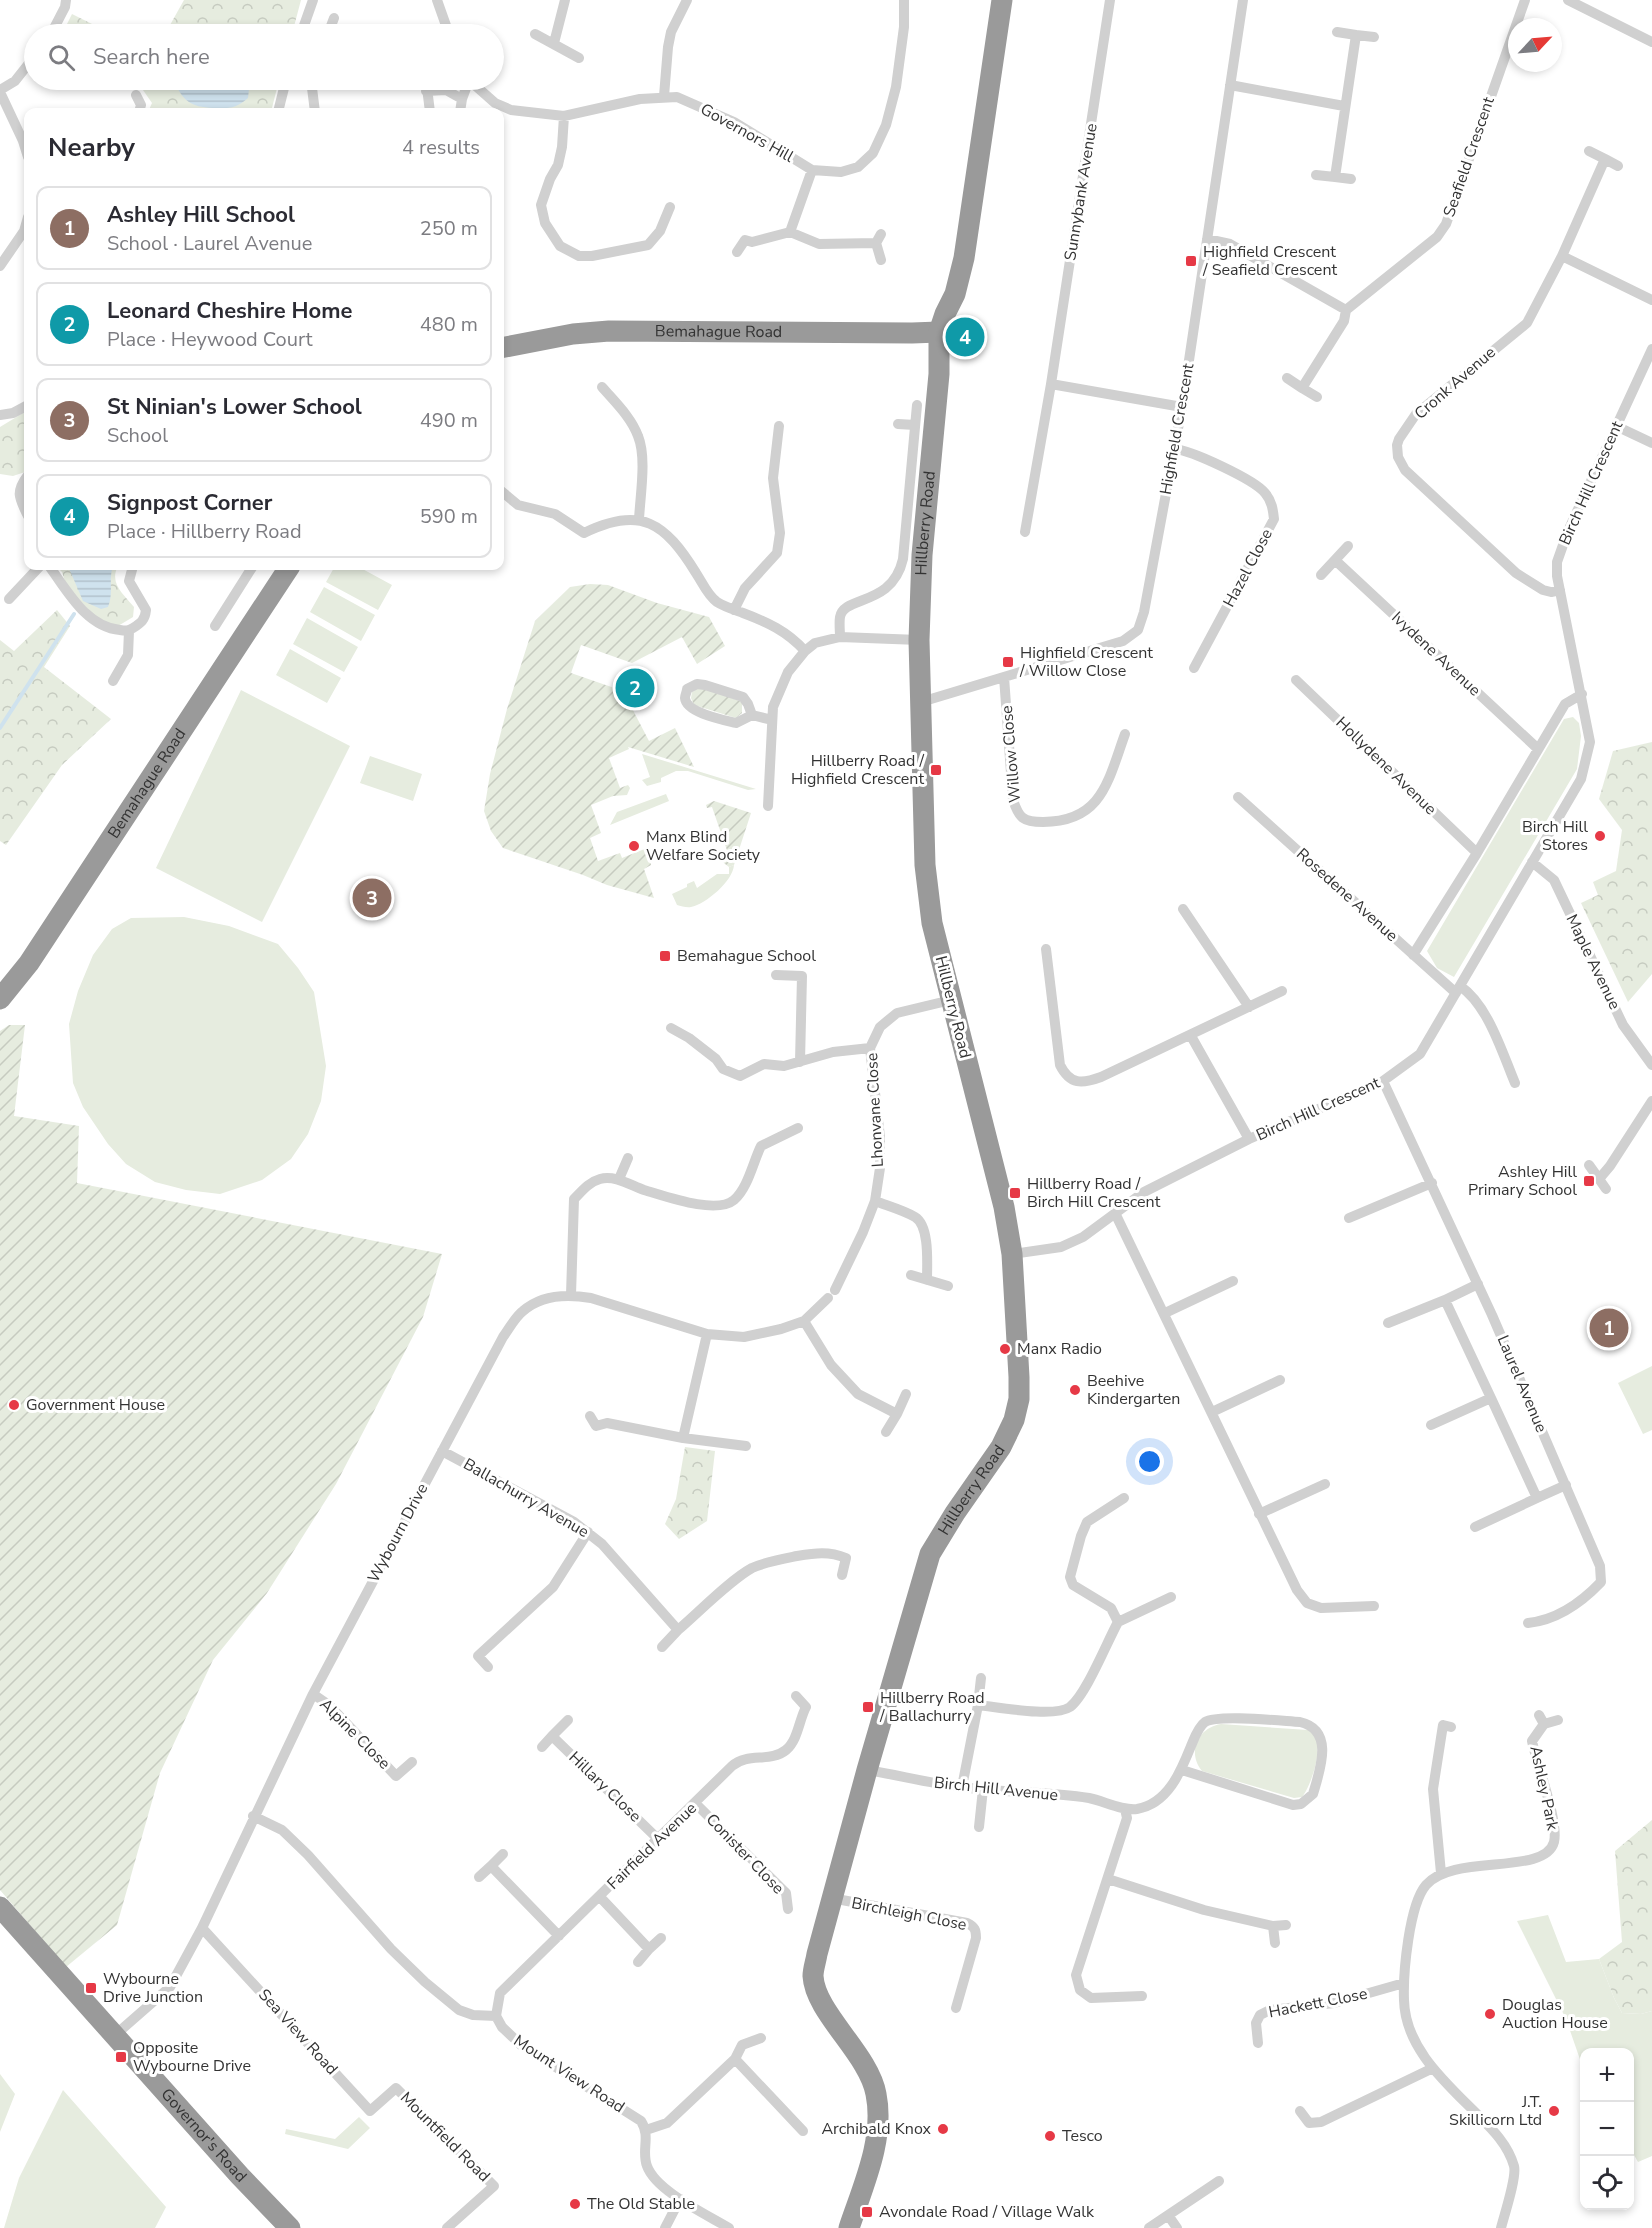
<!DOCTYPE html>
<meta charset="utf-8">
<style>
:root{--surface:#fff;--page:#f2f2f3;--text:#2b2b33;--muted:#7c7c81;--line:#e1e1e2;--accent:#e63946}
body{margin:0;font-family:"Nunito Sans",sans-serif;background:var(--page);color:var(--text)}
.controls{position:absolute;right:18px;bottom:18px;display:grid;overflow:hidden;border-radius:12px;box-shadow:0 3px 9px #0003}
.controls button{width:54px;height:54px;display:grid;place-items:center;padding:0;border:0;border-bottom:2px solid var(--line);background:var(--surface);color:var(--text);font:30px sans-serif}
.compass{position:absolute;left:1508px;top:18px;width:54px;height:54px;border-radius:50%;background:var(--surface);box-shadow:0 3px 9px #0003;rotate:64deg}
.you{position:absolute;left:1150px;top:1462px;width:21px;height:21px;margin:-15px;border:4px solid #fff;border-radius:50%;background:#1a73e8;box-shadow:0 0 0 9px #1a73e833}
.badge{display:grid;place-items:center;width:39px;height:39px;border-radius:50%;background:var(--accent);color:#fff;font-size:20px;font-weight:700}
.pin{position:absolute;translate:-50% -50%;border:3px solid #fff;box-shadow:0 2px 6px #0006}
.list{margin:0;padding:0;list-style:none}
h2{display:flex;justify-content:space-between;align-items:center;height:78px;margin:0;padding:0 24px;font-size:26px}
h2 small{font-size:20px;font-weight:400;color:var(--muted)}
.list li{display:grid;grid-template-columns:39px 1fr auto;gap:18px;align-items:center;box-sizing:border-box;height:84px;margin:0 12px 12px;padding:0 12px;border:2px solid var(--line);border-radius:12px}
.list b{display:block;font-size:22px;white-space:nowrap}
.list p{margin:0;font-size:20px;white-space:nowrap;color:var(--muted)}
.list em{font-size:20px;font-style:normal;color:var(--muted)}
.icon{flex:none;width:33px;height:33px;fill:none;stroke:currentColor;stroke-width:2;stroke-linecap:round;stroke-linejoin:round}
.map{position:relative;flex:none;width:1652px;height:2228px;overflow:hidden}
.search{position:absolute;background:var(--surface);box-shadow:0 3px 9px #0003;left:24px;top:24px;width:480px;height:66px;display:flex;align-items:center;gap:15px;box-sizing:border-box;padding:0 21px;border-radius:33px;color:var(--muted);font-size:22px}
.panel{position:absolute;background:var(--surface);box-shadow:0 3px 9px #0003;left:24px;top:108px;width:480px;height:462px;border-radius:12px}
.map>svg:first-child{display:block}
</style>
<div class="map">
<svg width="1652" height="2228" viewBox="0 0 1652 2228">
<defs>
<pattern id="forest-crowns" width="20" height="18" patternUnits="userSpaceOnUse" patternTransform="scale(1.5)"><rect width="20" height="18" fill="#e6ecdf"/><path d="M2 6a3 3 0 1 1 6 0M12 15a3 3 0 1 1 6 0" fill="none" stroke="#c6cbc0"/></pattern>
<pattern id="garden-furrows" width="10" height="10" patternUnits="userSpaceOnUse" patternTransform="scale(1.5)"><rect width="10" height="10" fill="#e6ecdf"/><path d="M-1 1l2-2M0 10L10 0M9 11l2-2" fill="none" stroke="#c6cbc0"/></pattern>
<pattern id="water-rules" width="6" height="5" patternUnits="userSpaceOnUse" patternTransform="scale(1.5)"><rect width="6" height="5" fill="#cfe2ee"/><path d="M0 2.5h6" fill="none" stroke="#b2c2cd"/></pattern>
</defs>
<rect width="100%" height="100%" fill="#fff"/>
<path fill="#e6ecdf" d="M335,566H357L392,585L378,610L326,582Z
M324,587L375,615L361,641L310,612Z
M307,618L358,647L344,672L293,644Z
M290,649L341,678L327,703L276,675Z
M241,690L350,746L262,922L156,868Z
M1573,717L1579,723L1581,736L1577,769L1454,977L1437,968L1427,951L1564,719Z
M642,754L756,789L748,790L688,771H676L661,778V782L647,786L642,780L650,777Z
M370,756L422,774L413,801L360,783Z
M666,794L669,801L610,825L617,812Z
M734,865C733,881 706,904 691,907C687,908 681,906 677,905L672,894L687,887V884L694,881L697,888L717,874H729V867Z
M184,917L229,926L278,944L298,968L314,992L326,1066L321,1101L308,1134L291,1159L262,1180L220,1194L186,1190L155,1182L126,1164L108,1144L83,1107L73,1083L69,1024L78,991L93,955L112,929L131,918Z
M1652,1366V1430L1643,1434L1618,1383Z
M1221,1724L1308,1730C1309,1730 1315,1735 1315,1736C1323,1750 1311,1786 1302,1797L1294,1798L1202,1771C1187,1753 1197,1728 1221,1724Z
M1548,1915L1566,1962L1599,1959L1614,1998L1622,2013L1641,2014L1652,2011V2156L1638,2162L1630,2148V2052H1584V2071L1566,2019L1517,1921Z
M0,2074L15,2094L0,2132Z
M63,2090L166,2207L155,2228H4L19,2178Z
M359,2117L370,2128L348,2149L285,2134L286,2129L335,2139Z"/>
<path fill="url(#forest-crowns)" d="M184,0H301L292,34H165Z
M72,14L112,34H62Z
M136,80H279L271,112H148L152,103Z
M28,410V471L13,476L0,474V427Z
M56,566H118C109,583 123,594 134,607L133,617L118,626L102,623L67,588L62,572Z
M57,610L70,626L44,667L111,719L62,765L6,845L0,841V640L14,651Z
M1652,742V974L1628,1002L1581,903L1598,895L1593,882L1616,871L1622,830L1599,799L1613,751Z
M685,1447L715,1451L707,1521L679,1539L665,1524L676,1499Z
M1652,1820V2011L1641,2014L1622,2013L1614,1998L1599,1959L1622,1942L1615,1851Z"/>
<path fill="url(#garden-furrows)" d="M590,584L608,585L657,603L709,617L725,646L697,664L682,637L632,663L581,645L571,673L623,691L649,741L675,728L694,767L628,747L629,749L609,758L620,788L628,785L630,788L627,795L613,796L591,805L601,833L590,838L598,861L620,853L622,858L647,848L651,865L644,869L654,898L607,885L583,875L503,848L491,831L484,811L490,774L507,709L535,621L570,587Z
M700,687L740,701L742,703V713L736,718L694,705L691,698L692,692Z
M714,801L751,813L734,865L729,867L720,860L729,856L712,807L707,808L706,805Z
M9,1025H25L14,1116L79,1126L77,1183L442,1254L423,1317L336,1484L267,1593L213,1660L160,1773L117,1925L66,1967L0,1890V1031Z"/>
<path fill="url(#water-rules)" d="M174,80H250L248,98C237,108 229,109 213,108C191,107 182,101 174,80Z
M68,566H113C108,581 114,592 108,607L101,609L83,601Z"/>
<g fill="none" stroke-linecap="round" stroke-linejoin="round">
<path stroke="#cfe2ee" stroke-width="4" d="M0,728L74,614"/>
<path stroke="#d0d0d0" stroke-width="10" d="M437,0L449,34
M1568,0L1652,42
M1337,32L1356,35
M51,34L65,7L66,0
M301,34L313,0
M328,34L334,18
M535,34L579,58
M554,43L565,0
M311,80L315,112
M426,80L430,112
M469,80L495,103L511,110L564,116L640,99L677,97L734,122L812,170L841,172L858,167L873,153L886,125L896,87L904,27V0
M1230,85L1344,106
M0,90L15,81L34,57
M426,91L446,90L462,99
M0,92L23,141L28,157
M136,95L141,105L139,112
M664,96L668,47L671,32L687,0
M278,112L286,80
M460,112L462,99L469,80
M564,116L562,147L558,165L550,179L541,205L545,223L560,246L579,256H592L648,245L660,231L670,207
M1589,151L1605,159
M812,170L790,232L819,244L876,243L881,234
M1316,175L1335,177
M1351,179L1335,177L1356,35L1374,37
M1207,239L1230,244L1346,310
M876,243L881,260
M737,252L745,240L752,242L790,232
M1562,256L1652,300
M0,266L24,231L28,217
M1287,378L1302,388
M1051,384L1182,407
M602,387C615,402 631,417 638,436C647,458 640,496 639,520
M1317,397L1302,388L1344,321L1346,310L1437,237L1446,224L1525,0
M0,415L13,413L28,405
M898,424L915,425
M1616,426L1652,443
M1174,449C1191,450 1255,480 1265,493C1272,501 1273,510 1274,519L1194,668
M28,475C15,492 19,498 28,516
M500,490L518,505L555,514L584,533
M1025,532L1051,384L1110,0
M584,533C641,505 665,523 696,573C702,582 708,596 717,602C725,607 735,610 743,613C767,622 787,631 805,651
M1335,560L1348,546
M49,566C67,590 86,627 120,630C126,631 128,631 133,628C141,623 145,620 146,610L129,581L133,566
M1321,575L1335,560L1537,748
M1560,590L1551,592L1543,590L1516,573L1405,470L1398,457L1397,445L1399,439L1416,414L1527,323L1562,256L1605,159L1618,166
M9,599L40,566
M734,610L745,588L777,553L780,533L773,478L779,426
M215,626L253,566
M840,637C840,631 839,623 840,617C844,595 892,607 903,559L917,405
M1004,677L1013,800C1019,818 1023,822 1043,822C1102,822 1108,781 1125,734
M1296,680L1477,853
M113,681L128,655L129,631
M921,702L1123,641L1138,630L1144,612L1182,407L1243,0
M752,715L748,704L743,697L705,685L697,684L687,689C687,692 685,695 685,698C686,713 724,720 736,723L752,715L772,720
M1238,797L1456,993
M768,806L773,707L788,672L805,651L815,643L840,637L919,640
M1532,862L1554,880L1623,1025L1652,1065
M1183,909L1249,1007
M1046,949L1060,1065C1070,1085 1082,1084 1101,1077L1282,991
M1413,955L1477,853L1565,704L1582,694
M776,975L802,976L800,1062
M1460,986C1488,1005 1502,1052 1515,1083
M671,1028L689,1038L716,1059L723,1069L740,1076L764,1064L784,1066L833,1052L870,1048
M1191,1036L1249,1139
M1383,1081L1492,1315L1600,1566L1601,1582C1581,1603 1557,1620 1528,1623
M1589,1165L1599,1179
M619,1179L628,1158
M1606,1189L1599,1179L1610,1166L1652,1101
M875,1201C888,1206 903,1210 915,1217C930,1226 927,1264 927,1280
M1115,1213L1297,1590L1307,1603L1321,1608L1374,1606
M1349,1218L1432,1183
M1012,1254L1061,1247L1083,1237L1144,1192L1249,1139L1383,1081L1420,1054L1581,779L1590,742L1557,576V562L1568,531L1652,349
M911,1275L948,1286
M835,1290L863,1232L875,1201L880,1168V1137L870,1048L880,1027L897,1013L951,1000
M571,1295L574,1199C582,1191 589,1182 600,1179C615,1175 630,1185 644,1190C665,1196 716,1215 734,1200C748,1188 753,1162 761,1146L798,1128
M1165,1313L1233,1281
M804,1321L831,1365L858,1394L897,1414L886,1432
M1388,1323L1445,1300
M1491,1398L1537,1498L1566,1485
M1212,1412L1280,1380
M897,1414L906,1394
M590,1416L596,1426L607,1423L683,1438L746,1446
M1431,1425L1491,1398L1445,1300L1478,1284
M683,1438L707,1334
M442,1451L574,1522L602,1544L678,1630C698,1613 730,1580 752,1568C765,1562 782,1559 797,1556C815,1553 829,1551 846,1558L842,1575
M1259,1514L1325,1484
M1475,1527L1537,1498
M1118,1622L1171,1597
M662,1647L678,1630
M488,1667L478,1656L553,1587L588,1532
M313,1694L329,1705L396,1776L412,1762
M978,1705L981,1678
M568,1720L552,1736L658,1839
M1544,1724L1558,1720
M542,1747L552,1736
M867,1770C898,1775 929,1783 961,1787C1003,1793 1047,1791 1089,1798C1104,1801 1122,1811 1137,1809C1168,1804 1181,1771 1191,1746C1194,1739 1198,1727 1205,1722C1218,1714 1282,1721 1300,1722C1335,1730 1320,1770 1313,1794L1301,1804L1293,1805L1182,1770
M962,1787L978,1705C998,1707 1054,1718 1070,1707C1086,1695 1107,1642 1118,1622L1111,1608L1073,1585L1070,1577L1081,1536L1087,1522L1124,1498
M696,1804L786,1893L788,1909
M1125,1809L1127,1818L1076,1975L1080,1990L1091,1998L1142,1996
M253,1816L282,1830L308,1855L391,1949L425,1982L459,2010L473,2015L496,2016L502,2027L521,2045L641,2121C651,2137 641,2150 647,2166C656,2191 706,2214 729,2228
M979,1827L983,1789
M503,1854L491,1866L559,1936
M1441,1873L1433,1789L1443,1725L1451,1727
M479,1877L491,1866
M1108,1879L1204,1910L1273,1926L1286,1925
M600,1897L649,1949L638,1962
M831,1898L967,1923C975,1927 976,1930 976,1938L956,2008
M1273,1926L1275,1943
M202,1928L370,2111L396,2088L494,2186L447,2228
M649,1949L661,1938
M496,2016L500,1993L732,1766C748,1752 770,1763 786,1750C798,1740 799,1720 806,1707L796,1696
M114,2036L170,1987L202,1928L313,1694L503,1337C509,1329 515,1317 523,1311C542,1294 568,1294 591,1298L707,1334L744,1337L781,1329L804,1321L828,1298
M1258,2043L1256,2023L1260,2015L1270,2010L1334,2003L1404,1983
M735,2059L803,2131
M1300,2111L1309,2123L1321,2122L1433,2068
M646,2130L667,2123L735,2059L742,2045L761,2038
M1168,2215L1177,2228
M665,2228L680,2199
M1149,2228L1219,2181
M1501,2228C1504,2216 1517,2177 1514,2166C1508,2145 1493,2130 1478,2115C1446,2083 1405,2048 1404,2000C1403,1973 1409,1905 1426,1885C1453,1853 1545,1876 1554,1842C1559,1822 1537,1765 1532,1741L1544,1724L1539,1715"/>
<g stroke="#9a9a9a" stroke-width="21">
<path id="s1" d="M500,348L573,334L609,331L912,333L939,332"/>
<path id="s2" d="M0,999L29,963L290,566"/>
<path id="s3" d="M0,1907L240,2176L290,2228"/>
<path id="s4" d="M849,2228C863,2186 885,2139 876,2094C869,2054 815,2013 813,1976C813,1969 816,1961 817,1954L867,1770L930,1554L955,1513L1001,1447L1014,1420L1019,1399V1377L1012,1254L1004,1207L932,923L925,865L919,640L922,555L939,374V332L945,314L955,294L964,258L1002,0"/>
</g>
</g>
<g fill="#e63946" stroke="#fff" stroke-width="2">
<rect x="1185" y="255" width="12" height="12" rx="3"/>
<rect x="1002" y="656" width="12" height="12" rx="3"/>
<rect x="930" y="764" width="12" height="12" rx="3"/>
<circle cx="1600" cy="836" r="6"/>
<circle cx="634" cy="846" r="6"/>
<rect x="659" y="950" width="12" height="12" rx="3"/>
<rect x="1583" y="1175" width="12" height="12" rx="3"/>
<rect x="1009" y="1187" width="12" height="12" rx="3"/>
<circle cx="1005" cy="1349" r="6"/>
<circle cx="1075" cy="1390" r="6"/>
<circle cx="14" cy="1405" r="6"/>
<rect x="862" y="1701" width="12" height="12" rx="3"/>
<rect x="85" y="1982" width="12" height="12" rx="3"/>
<circle cx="1490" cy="2014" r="6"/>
<rect x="115" y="2051" width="12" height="12" rx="3"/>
<circle cx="1554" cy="2111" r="6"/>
<circle cx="943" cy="2129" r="6"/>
<circle cx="1050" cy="2136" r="6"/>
<circle cx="575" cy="2204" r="6"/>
<rect x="861" y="2206" width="12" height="12" rx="3"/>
</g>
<g text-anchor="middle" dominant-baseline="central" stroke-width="6" stroke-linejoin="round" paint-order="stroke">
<g font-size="16" fill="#333" stroke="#fff">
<text transform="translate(747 133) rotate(29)">Governors Hill</text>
<text transform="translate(1469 157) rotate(-71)">Seafield Crescent</text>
<text transform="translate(1081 192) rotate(-81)">Sunnybank Avenue</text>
<text stroke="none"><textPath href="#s1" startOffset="220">Bemahague Road</textPath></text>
<text transform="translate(1455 383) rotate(-41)">Cronk Avenue</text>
<text transform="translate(1177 429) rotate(-80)">Highfield Crescent</text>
<text transform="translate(1591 483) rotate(-66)">Birch Hill Crescent</text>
<text stroke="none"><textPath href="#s4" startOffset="1778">Hillberry Road</textPath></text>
<text transform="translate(1248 568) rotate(-62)">Hazel Close</text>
<text transform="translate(1436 654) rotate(43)">Ivydene Avenue</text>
<text transform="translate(1011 754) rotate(-95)">Willow Close</text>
<text transform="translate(1386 766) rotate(44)">Hollydene Avenue</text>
<text stroke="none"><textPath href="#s2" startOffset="261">Bemahague Road</textPath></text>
<text transform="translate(1347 895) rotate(42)">Rosedene Avenue</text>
<text transform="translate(1593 962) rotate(64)">Maple Avenue</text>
<text transform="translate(953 1007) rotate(76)">Hillberry Road</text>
<text transform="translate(1318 1109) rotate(-24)">Birch Hill Crescent</text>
<text transform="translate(875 1110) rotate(-93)">Lhonvane Close</text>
<text transform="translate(1522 1384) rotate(67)">Laurel Avenue</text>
<text stroke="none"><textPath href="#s4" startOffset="788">Hillberry Road</textPath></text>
<text transform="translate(526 1498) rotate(30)">Ballachurry Avenue</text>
<text transform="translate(398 1533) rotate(-62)">Wybourn Drive</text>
<text transform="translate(355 1734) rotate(45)">Alpine Close</text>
<text transform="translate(605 1787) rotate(44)">Hillary Close</text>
<text transform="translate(1544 1788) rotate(78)">Ashley Park</text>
<text transform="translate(996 1789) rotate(6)">Birch Hill Avenue</text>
<text transform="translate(652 1846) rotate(-44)">Fairfield Avenue</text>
<text transform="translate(745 1854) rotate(46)">Conister Close</text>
<text transform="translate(909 1914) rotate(11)">Birchleigh Close</text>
<text transform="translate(1318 2003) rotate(-11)">Hackett Close</text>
<text transform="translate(298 2032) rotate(48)">Sea View Road</text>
<text transform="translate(569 2074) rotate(33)">Mount View Road</text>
<text stroke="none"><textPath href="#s3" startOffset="306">Governor's Road</textPath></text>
<text transform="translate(445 2137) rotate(45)">Mountfield Road</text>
</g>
<g font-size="16" fill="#333" stroke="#fff" text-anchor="start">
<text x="1203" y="252">Highfield Crescent<tspan x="1203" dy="18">/ Seafield Crescent</tspan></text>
<text x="1020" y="653">Highfield Crescent<tspan x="1020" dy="18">/ Willow Close</tspan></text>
<text x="924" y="761" text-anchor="end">Hillberry Road /<tspan x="924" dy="18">Highfield Crescent</tspan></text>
<text x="1588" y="827" text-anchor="end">Birch Hill<tspan x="1588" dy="18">Stores</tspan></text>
<text x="646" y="837">Manx Blind<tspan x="646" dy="18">Welfare Society</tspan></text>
<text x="677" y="956">Bemahague School</text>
<text x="1577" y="1172" text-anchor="end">Ashley Hill<tspan x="1577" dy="18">Primary School</tspan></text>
<text x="1027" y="1184">Hillberry Road /<tspan x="1027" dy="18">Birch Hill Crescent</tspan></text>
<text x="1017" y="1349">Manx Radio</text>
<text x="1087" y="1381">Beehive<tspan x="1087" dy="18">Kindergarten</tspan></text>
<text x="26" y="1405">Government House</text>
<text x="880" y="1698">Hillberry Road<tspan x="880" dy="18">/ Ballachurry</tspan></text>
<text x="103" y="1979">Wybourne<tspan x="103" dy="18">Drive Junction</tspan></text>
<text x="1502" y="2005">Douglas<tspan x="1502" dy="18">Auction House</tspan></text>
<text x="133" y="2048">Opposite<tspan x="133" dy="18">Wybourne Drive</tspan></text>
<text x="1542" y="2102" text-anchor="end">J.T.<tspan x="1542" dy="18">Skillicorn Ltd</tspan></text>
<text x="931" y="2129" text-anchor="end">Archibald Knox</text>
<text x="1062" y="2136">Tesco</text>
<text x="587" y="2204">The Old Stable</text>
<text x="879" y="2212">Avondale Road / Village Walk</text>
</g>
</g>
</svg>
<div class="controls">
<button>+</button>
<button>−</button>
<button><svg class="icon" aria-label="locate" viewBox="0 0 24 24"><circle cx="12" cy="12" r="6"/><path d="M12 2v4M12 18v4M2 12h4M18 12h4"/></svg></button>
</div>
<svg class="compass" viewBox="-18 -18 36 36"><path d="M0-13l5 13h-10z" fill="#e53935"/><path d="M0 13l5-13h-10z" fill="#7c7c81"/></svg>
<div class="you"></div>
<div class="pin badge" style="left:1609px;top:1328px;background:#8d6e63">1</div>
<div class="pin badge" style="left:635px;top:688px;background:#0f9aa8">2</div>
<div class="pin badge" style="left:372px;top:898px;background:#8d6e63">3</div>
<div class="pin badge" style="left:965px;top:337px;background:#0f9aa8">4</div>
<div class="search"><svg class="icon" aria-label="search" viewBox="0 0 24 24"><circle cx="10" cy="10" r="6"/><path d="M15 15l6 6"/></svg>Search here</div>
<section class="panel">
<h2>Nearby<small>4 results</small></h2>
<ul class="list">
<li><span class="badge" style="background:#8d6e63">1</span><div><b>Ashley Hill School</b><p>School · Laurel Avenue</p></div><em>250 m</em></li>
<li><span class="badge" style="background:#0f9aa8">2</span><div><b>Leonard Cheshire Home</b><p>Place · Heywood Court</p></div><em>480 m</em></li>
<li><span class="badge" style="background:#8d6e63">3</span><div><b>St Ninian's Lower School</b><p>School</p></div><em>490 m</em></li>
<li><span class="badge" style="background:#0f9aa8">4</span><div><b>Signpost Corner</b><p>Place · Hillberry Road</p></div><em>590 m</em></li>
</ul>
</section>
</div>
